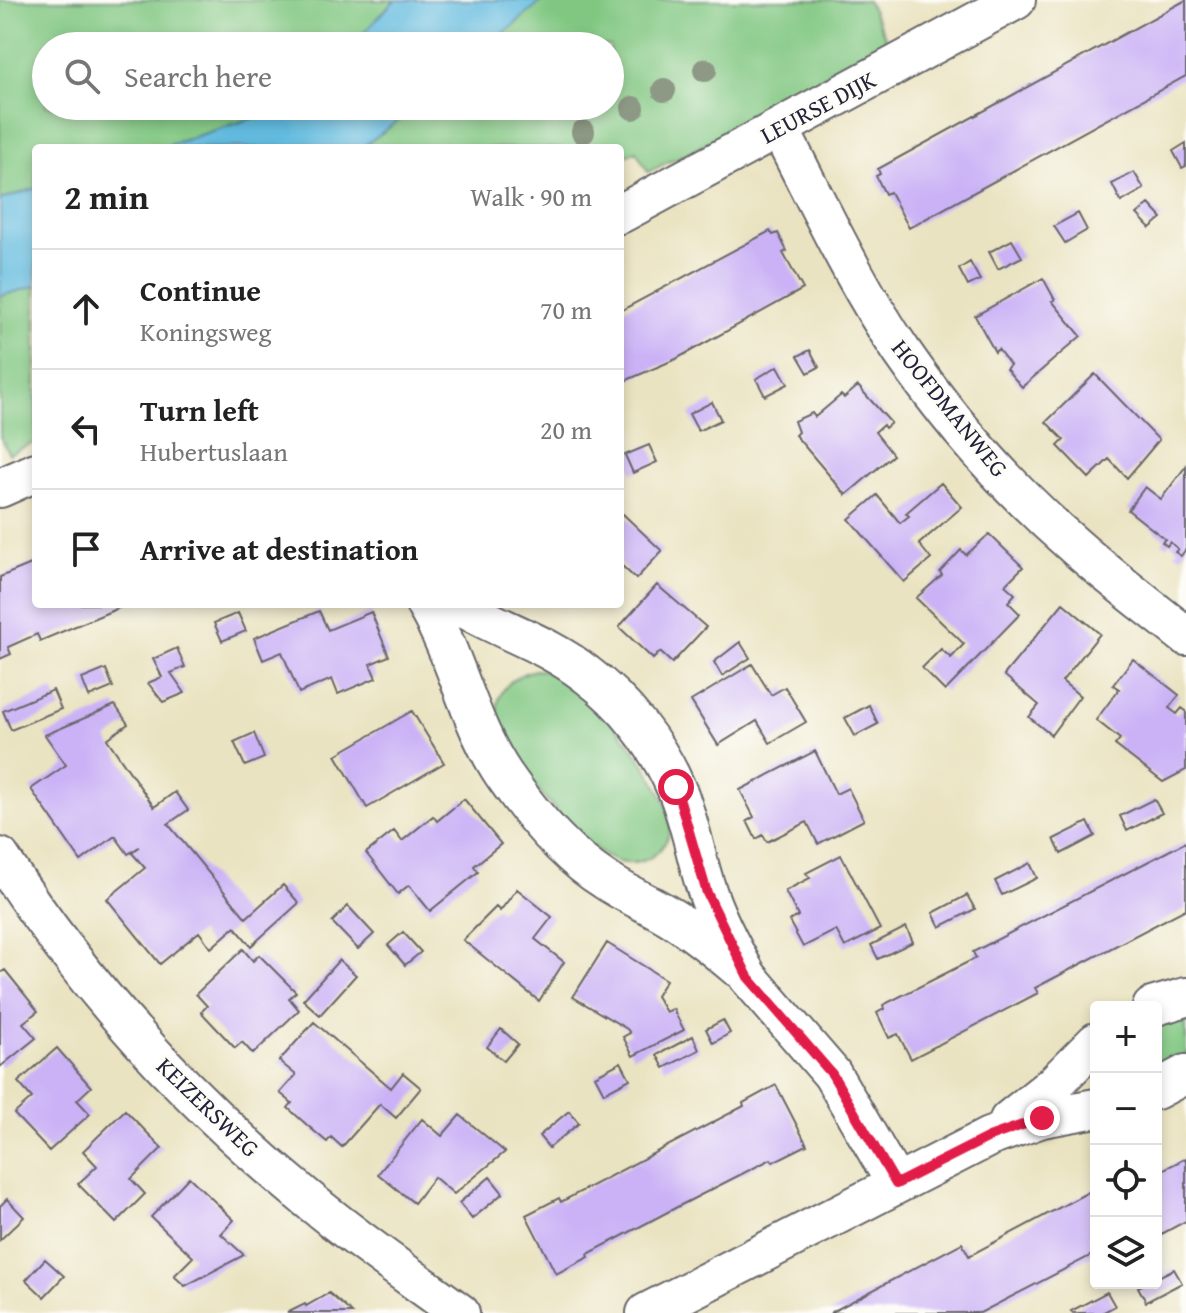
<!DOCTYPE html>
<meta charset="utf-8">
<style>
:root{--surface:#fff;--page:#f6f6f6;--text:#222;--muted:#767676;--line:#e0e0e0}
body{margin:0;font-family:"Gentium Book Plus",serif;background:var(--page);color:var(--text)}
.controls{position:absolute;right:24px;bottom:24px;display:grid;overflow:hidden;border-radius:8px;box-shadow:0 4px 12px #0003}
.controls button{width:72px;height:72px;display:grid;place-items:center;padding:0;border:0;border-bottom:2px solid var(--line);background:var(--surface);color:var(--text);font:40px sans-serif}
.stop{position:absolute;width:24px;height:24px;margin:-18px;border:6px solid #e11d48;border-radius:50%;background:#fff}
.stop.end{background:#e11d48;border-color:#fff;box-shadow:0 2px 8px #0008}
.list{margin:0;padding:0;list-style:none}
h2{display:flex;justify-content:space-between;align-items:center;height:104px;margin:0;padding:0 32px;font-size:34px}
h2 small{font-size:26px;font-weight:400;color:var(--muted)}
.list li{display:grid;grid-template-columns:52px 1fr auto;gap:24px;align-items:center;box-sizing:border-box;height:120px;padding:0 32px;border-top:2px solid var(--line)}
.list b{display:block;font-size:30px;white-space:nowrap}
.list p{margin:0;font-size:26px;white-space:nowrap;color:var(--muted)}
.list em{font-size:26px;font-style:normal;color:var(--muted)}
.icon{flex:none;width:44px;height:44px;fill:none;stroke:currentColor;stroke-width:2;stroke-linecap:round;stroke-linejoin:round}
.map{position:relative;flex:none;width:1186px;height:1313px;overflow:hidden}
.search{position:absolute;background:var(--surface);box-shadow:0 4px 12px #0003;left:32px;top:32px;width:592px;height:88px;display:flex;align-items:center;gap:20px;box-sizing:border-box;padding:0 28px;border-radius:44px;color:var(--muted);font-size:30px}
.panel{position:absolute;background:var(--surface);box-shadow:0 4px 12px #0003;left:32px;top:144px;width:592px;height:464px;border-radius:8px}
.map>svg:first-child{display:block}
</style>
<div class="map">
<svg width="1186" height="1313" viewBox="0 0 1186 1313">
<rect width="100%" height="100%" fill="#fdfcf7"/>
<filter id="ink" filterUnits="userSpaceOnUse"><feTurbulence type="fractalNoise" baseFrequency=".0125" numOctaves="2"/><feDisplacementMap in="SourceGraphic" scale="16" xChannelSelector="R" yChannelSelector="G"/><feConvolveMatrix kernelMatrix="1 2 1 2 8 2 1 2 1" color-interpolation-filters="sRGB"/></filter>
<filter id="wash" filterUnits="userSpaceOnUse"><feTurbulence type="fractalNoise" baseFrequency=".006" numOctaves="4" result="noise"/><feDisplacementMap in="SourceGraphic" scale="32" xChannelSelector="R" yChannelSelector="G"/><feGaussianBlur stdDeviation="1.8" result="paint"/><feColorMatrix in="noise" values="0 0 0 0 0 0 0 0 0 0 0 0 0 0 0 0 0 1.4 0 .05"/><feComposite in="paint" operator="in"/></filter>
<g filter="url(#wash)">
<rect width="100%" height="100%" fill="#eae3c1"/>
<path fill="#81c782" stroke="#52745e" stroke-width="2" d="M0,0H395L351,46H46V106H278L271,112L160,148H36V188L0,200Z
M543,0H867L887,40L732,131L648,172L636,151L620,159V148H361L418,106H610V46H489Z
M36,286V442L9,454L0,437V296Z
M535,670C544,670 551,671 558,675C594,693 668,782 670,823C671,839 660,854 645,860C635,864 624,864 615,861C579,846 503,755 498,717C494,691 513,675 535,670Z
M1186,1006V1063L1156,1080V1017Z"/>
<path fill="#62bbdf" stroke="#426e8d" stroke-width="2" d="M395,0H543L489,46H351Z
M278,106H418L361,148H160L271,112Z
M36,188V286L0,296V200Z"/>
<g id="blocks">
<path fill="#cbb2f6" d="M1186,0V76L909,228L890,192L885,194L876,176L880,174L878,169Z
M1186,143V166L1182,168L1173,151Z
M1134,172L1144,189L1121,202L1112,184Z
M1149,204L1162,218L1150,228L1137,214Z
M1078,213L1087,230L1065,243L1054,226Z
M770,231L773,235L778,233L787,251L783,253L803,289L676,359L620,383V311Z
M1012,240L1022,257L998,269L989,252Z
M970,262L980,280L968,286L959,269Z
M1043,278L1055,300L1052,301L1081,336L1022,387L1006,369L1010,365L998,349L995,352L975,316Z
M810,350L819,367L808,373L798,356Z
M778,366L788,384L765,396L756,379Z
M1095,374L1159,440L1127,478L1109,459L1089,478L1058,446L1064,440L1046,422Z
M858,386L891,423L885,428L883,425L875,432L893,455L846,495L795,435L798,432L794,421L812,413L815,417L841,395L844,398Z
M712,402L721,420L698,431L689,414Z
M649,445L657,462L633,473L625,455Z
M1186,466V549L1181,556L1175,552L1178,549L1170,542L1167,546L1162,542L1165,539L1128,510L1145,487L1161,499Z
M941,483L962,507L919,544L931,559L904,582L849,519L877,495L900,523L909,516L906,513Z
M623,514L662,551L636,579L620,564V516Z
M989,534L1023,567L1005,585L1015,594L1008,602L1020,614L945,691L922,668L941,649L951,658L964,644L916,598L942,575L940,572L961,550L966,555Z
M36,562V604H128L40,641L37,634L8,647L11,654L0,659V577Z
M657,585L706,627L672,663L660,652L653,659L619,627Z
M1063,603L1100,634L1062,681L1080,696L1051,735L1029,717L1039,705L1004,675Z
M319,611L328,630L371,612L389,656L370,664L376,678L338,694L332,679L299,693L282,652L263,660L254,638Z
M238,613L246,631L222,641L214,623Z
M740,642L750,658L722,676L714,662Z
M177,648L185,667L171,673L185,693L163,702L148,683L162,677L153,659Z
M1133,659L1179,695L1169,708L1177,714L1182,708L1186,711V770L1163,782L1115,745L1120,739L1096,720L1119,689L1113,685Z
M752,664L771,695L785,687L806,722L770,743L757,721L718,745L691,701Z
M106,669L113,687L89,697L82,679Z
M53,690L61,709L11,730L3,711Z
M115,705L128,724L107,739L154,807L175,792L188,810L168,824L246,918L283,885L299,903L251,946L235,927L211,948L199,932L160,964L107,899L145,868L132,853L139,847L128,854L115,836L81,861L31,789L66,765L45,735Z
M869,705L878,724L855,736L845,718Z
M412,711L444,763L367,808L336,755Z
M254,733L264,758L245,766L234,742Z
M815,751L836,794L848,788L864,820L818,844L807,822L767,842L763,835L756,839L747,821L754,817L740,790Z
M464,799L501,844L474,866L478,872L430,911L409,885L398,894L366,853L394,831L402,841L433,816L437,821Z
M1154,799L1162,813L1127,831L1120,816Z
M1088,822L1095,836L1061,854L1054,839Z
M1186,842V909L1035,988L1038,993L911,1059L898,1034L889,1038L877,1013L884,1009L883,1005L976,958L973,952Z
M841,855L880,929L845,947L836,930L803,947L789,921L798,916L785,891L810,878L806,873Z
M1030,863L1037,878L1002,895L995,881Z
M517,889L552,917L535,939L564,962L539,1001L463,940L496,907L500,911Z
M967,895L975,909L940,927L933,913Z
M348,906L374,934L358,949L332,922Z
M906,927L913,942L878,959L871,945Z
M403,932L421,952L405,965L388,945Z
M607,943L666,980L656,996L666,1012L673,1009L684,1030L633,1056L623,1037L630,1033L627,1029L573,997Z
M243,949L253,961L259,955L296,992L289,998L299,1010L253,1054L242,1042L235,1048L201,1012L207,1006L196,994Z
M339,960L356,975L320,1015L303,1000Z
M5,970L38,1011L23,1023L36,1038L0,1067V973Z
M723,1020L730,1033L713,1043L706,1029Z
M314,1022L391,1088L403,1073L421,1088L396,1118L380,1104L342,1147L331,1137L327,1142L307,1125L288,1108L292,1103L280,1093L296,1075L279,1061Z
M501,1029L518,1044L504,1061L487,1047Z
M693,1036L699,1050L664,1068L657,1055Z
M57,1048L91,1087L77,1100L90,1114L49,1151L14,1114L32,1098L18,1082Z
M621,1062L630,1079L604,1093L595,1076Z
M776,1085L807,1145L773,1162L771,1159L679,1206L588,1254L589,1257L556,1274L526,1215L559,1198L561,1202L744,1106L743,1103Z
M125,1110L162,1148L131,1179L145,1194L116,1223L78,1184L97,1166L83,1151Z
M569,1111L579,1123L549,1148L539,1136Z
M460,1115L505,1152L454,1194L434,1177L414,1203L378,1174L422,1119L442,1136Z
M1186,1158V1221L1156,1237V1173Z
M189,1177L234,1220L221,1234L244,1255L185,1286L174,1276L193,1257L151,1217Z
M490,1177L503,1193L472,1219L459,1203Z
M1096,1188V1253L980,1313H830L962,1243L969,1256Z
M7,1199L24,1217L0,1240V1206Z
M45,1259L64,1276L44,1297L26,1280Z
M1174,1269L1182,1283L1146,1302L1138,1287L1146,1283H1156V1278Z
M1107,1292L1115,1306L1102,1313H1073L1071,1311Z
M329,1293L352,1313H287L305,1304L306,1306Z"/>
</g>
</g>
<g filter="url(#ink)">
<use href="#blocks" fill-opacity="0" stroke="#68666a" stroke-width="2"/>
<g fill="none" stroke-linecap="round" stroke-linejoin="round">
<defs>
<path id="street" d="M779,128C818,203 854,282 902,352C951,423 1012,492 1077,548C1112,579 1150,607 1186,636
M620,214L1016,0
M0,488L36,472
M425,604C458,659 468,722 504,775C531,814 565,855 605,880C627,895 652,905 674,919C696,933 717,950 737,967
M457,604C499,630 547,643 586,674C625,703 657,744 676,788C690,820 695,855 706,888C716,919 732,949 748,977L832,1074L896,1184
M0,857C83,985 186,1099 304,1196C354,1238 408,1275 460,1313
M1152,1007L1186,997
M1156,1090L1186,1074
M1009,1120L1054,1084L1096,1042
M646,1313L989,1137L1042,1118L1096,1108"/>
</defs>
<use href="#street" stroke="#68666a" stroke-width="42"/>
<use href="#street" stroke="#fff" stroke-width="38"/>
</g>
<g fill="#8e9985">
<circle cx="705" cy="70" r="12"/>
<circle cx="664" cy="90" r="12"/>
<circle cx="633" cy="108" r="12"/>
<circle cx="583" cy="132" r="12"/>
</g>
</g>
<g fill="none" stroke-linecap="round" stroke-linejoin="round" filter="url(#ink)">
<path stroke="#e11d48" stroke-width="10" d="M676,787L707,893L748,977L832,1074L896,1184L989,1137L1042,1118"/>
</g>
<g text-anchor="middle" dominant-baseline="central" stroke-width="6" stroke-linejoin="round" paint-order="stroke">
<g font-size="24" fill="#22223b" stroke="#fdfcf7">
<text transform="translate(818 107) rotate(-28)">LEURSE DIJK</text>
<text transform="translate(950 408) rotate(51)">HOOFDMANWEG</text>
<text transform="translate(208 1107) rotate(44)">KEIZERSWEG</text>
</g>
</g>
</svg>
<div class="controls">
<button>+</button>
<button>−</button>
<button><svg class="icon" aria-label="locate" viewBox="0 0 24 24"><circle cx="12" cy="12" r="6"/><path d="M12 2v4M12 18v4M2 12h4M18 12h4"/></svg></button>
<button><svg class="icon" aria-label="layers" viewBox="0 0 24 24"><path d="M12 4l9 5-9 5-9-5zM3 14l9 5 9-5"/></svg></button>
</div>
<div class="stop" style="left:676px;top:787px"></div>
<div class="stop end" style="left:1042px;top:1118px"></div>
<div class="search"><svg class="icon" aria-label="search" viewBox="0 0 24 24"><circle cx="10" cy="10" r="6"/><path d="M15 15l6 6"/></svg>Search here</div>
<section class="panel">
<h2>2 min<small>Walk · 90 m</small></h2>
<ul class="list">
<li><svg class="icon" aria-label="ahead" viewBox="0 0 24 24"><path d="M12 20V5M6 11l6-6 6 6"/></svg><div><b>Continue</b><p>Koningsweg</p></div><em>70 m</em></li>
<li><svg class="icon" aria-label="left" viewBox="0 0 24 24"><path d="M17 20v-9H6M10 6l-5 5 5 5"/></svg><div><b>Turn left</b><p>Hubertuslaan</p></div><em>20 m</em></li>
<li><svg class="icon" aria-label="arrive" viewBox="0 0 24 24"><path d="M6 21V4h12l-3 4 3 4H6"/></svg><div><b>Arrive at destination</b></div></li>
</ul>
</section>
</div>
